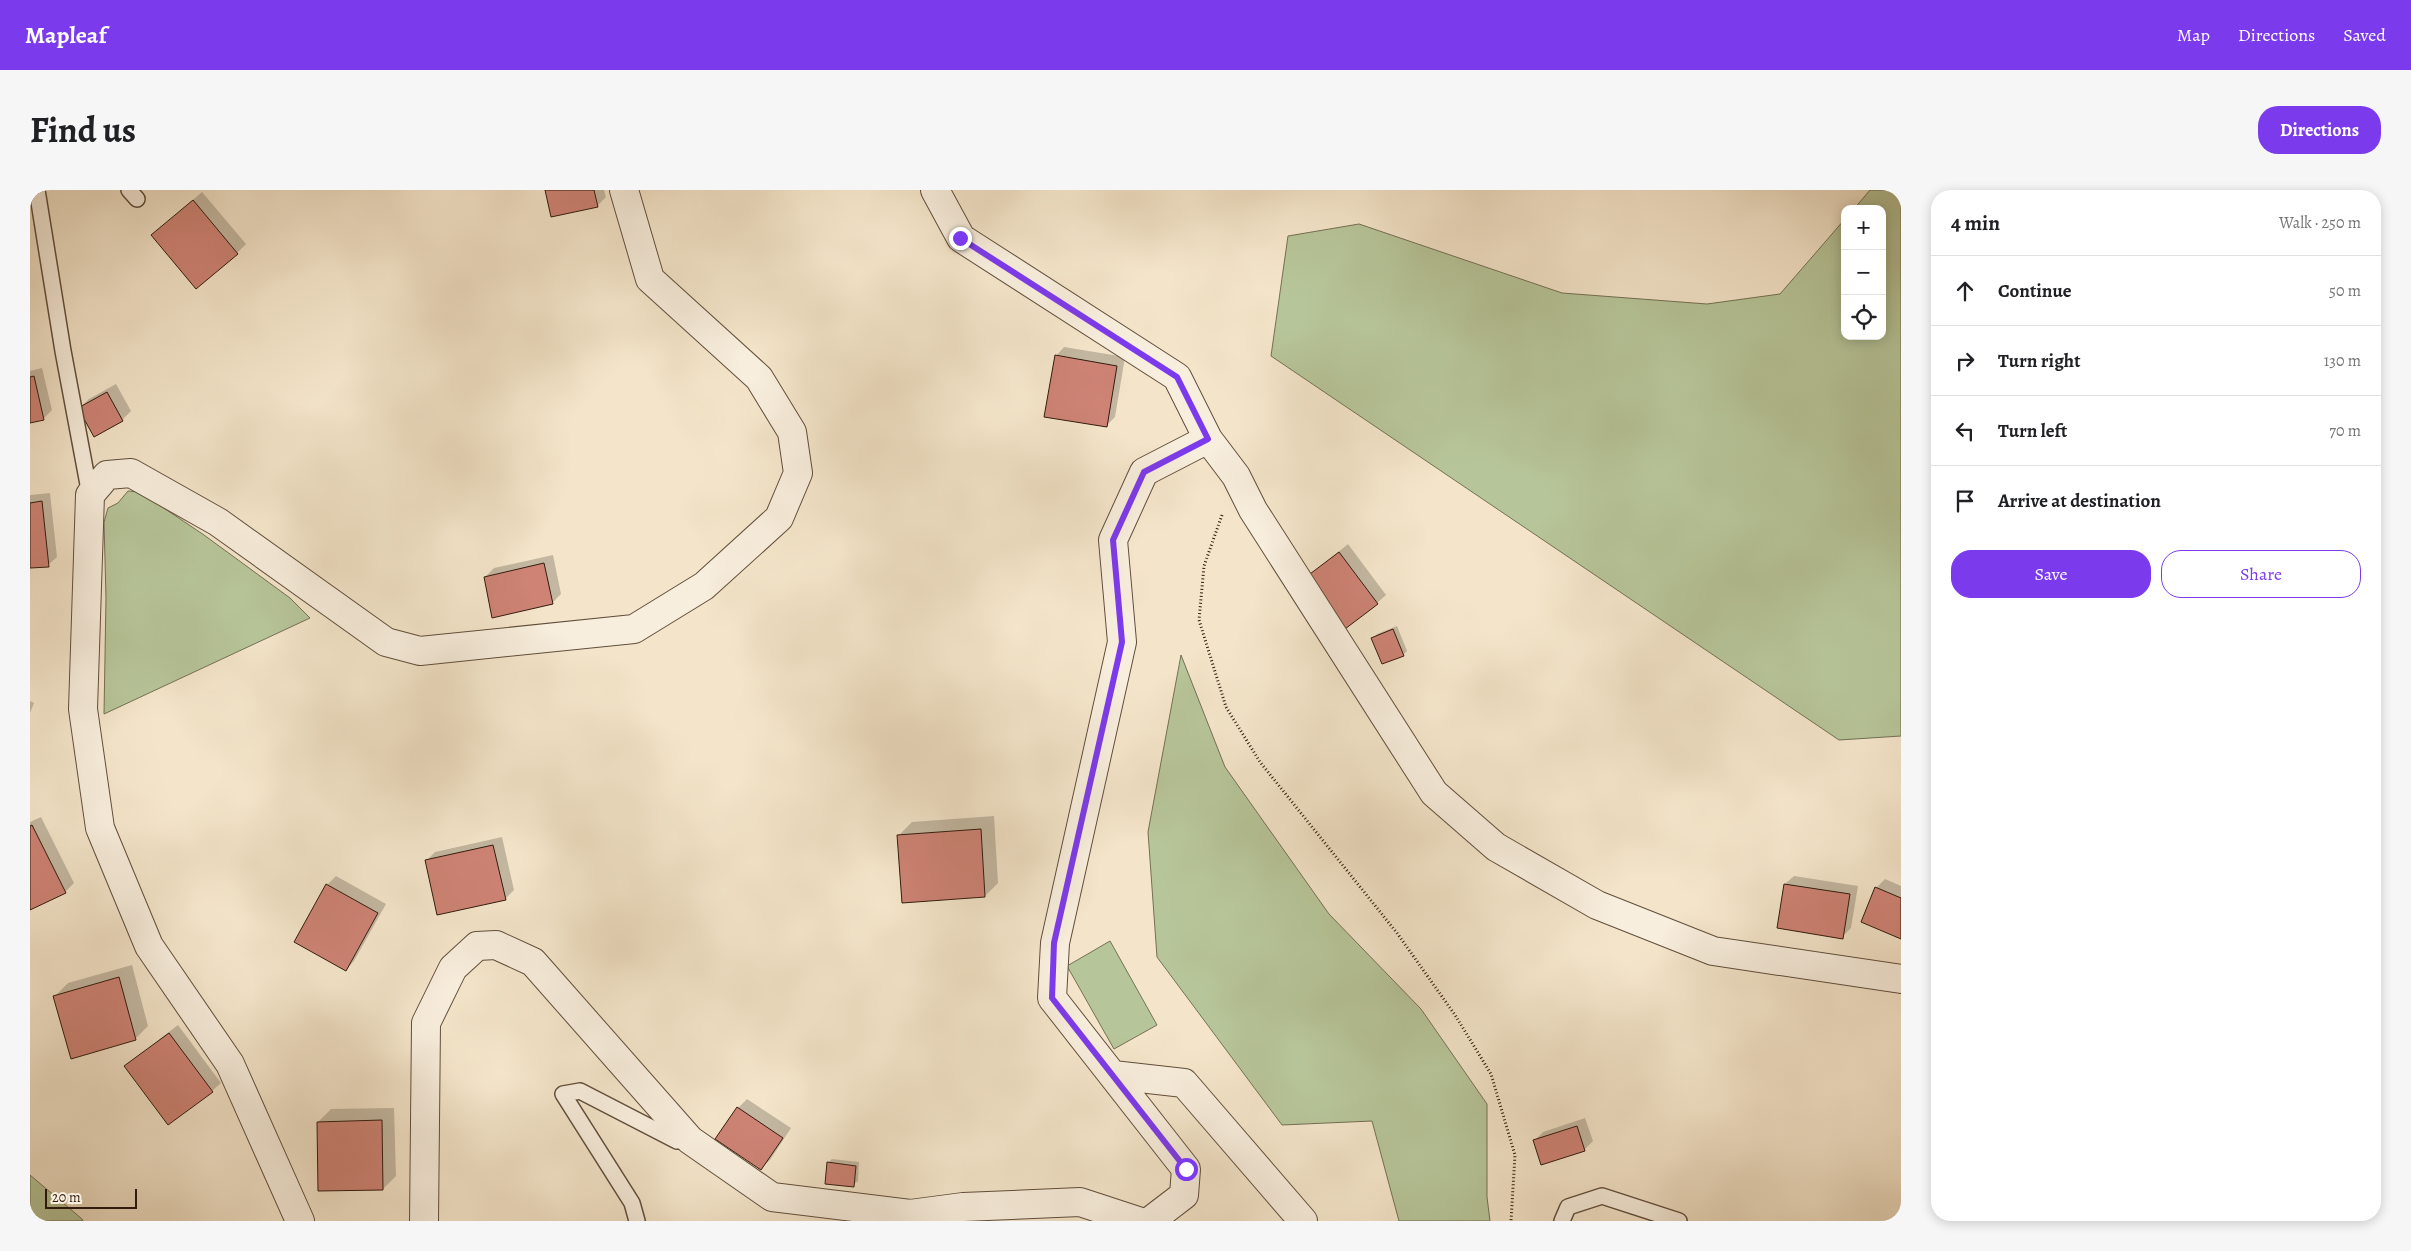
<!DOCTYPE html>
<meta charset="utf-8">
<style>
:root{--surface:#fff;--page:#f6f6f6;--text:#202124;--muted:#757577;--line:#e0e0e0;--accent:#7c3aed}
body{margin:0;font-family:Alegreya,serif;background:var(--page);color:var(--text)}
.controls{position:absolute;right:15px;top:15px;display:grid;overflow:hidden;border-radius:10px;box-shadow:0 2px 12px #0003}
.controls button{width:45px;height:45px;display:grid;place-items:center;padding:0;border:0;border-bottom:1px solid var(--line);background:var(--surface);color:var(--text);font:25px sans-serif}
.scale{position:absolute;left:15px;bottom:12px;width:92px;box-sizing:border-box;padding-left:5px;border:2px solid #301b0d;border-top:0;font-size:14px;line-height:18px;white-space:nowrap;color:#301b0d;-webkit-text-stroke:4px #f8eedd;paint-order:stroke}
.stop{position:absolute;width:15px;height:15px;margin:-11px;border:4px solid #7c3aed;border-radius:50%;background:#fff}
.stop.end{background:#7c3aed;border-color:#fff;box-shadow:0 1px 5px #0008}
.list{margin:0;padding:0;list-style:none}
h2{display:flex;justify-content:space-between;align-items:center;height:65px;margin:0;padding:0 20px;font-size:21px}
h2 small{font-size:16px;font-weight:400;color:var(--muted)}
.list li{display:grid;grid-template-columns:32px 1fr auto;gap:15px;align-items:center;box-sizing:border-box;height:70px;padding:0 20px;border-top:1px solid var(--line)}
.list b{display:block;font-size:19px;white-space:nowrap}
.list em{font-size:16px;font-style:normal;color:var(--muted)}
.actions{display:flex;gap:10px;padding:15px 20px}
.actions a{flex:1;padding:11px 0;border:1px solid var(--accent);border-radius:20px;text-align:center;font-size:18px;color:var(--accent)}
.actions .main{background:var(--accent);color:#fff}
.icon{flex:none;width:28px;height:28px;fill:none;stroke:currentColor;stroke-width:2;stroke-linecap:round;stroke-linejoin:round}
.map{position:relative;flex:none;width:1871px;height:1031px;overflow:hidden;border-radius:20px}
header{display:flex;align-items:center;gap:30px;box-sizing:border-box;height:70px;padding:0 25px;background:var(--accent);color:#fff}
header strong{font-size:24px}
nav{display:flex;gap:28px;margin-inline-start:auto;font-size:18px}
.intro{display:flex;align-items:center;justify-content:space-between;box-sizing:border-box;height:120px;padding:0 30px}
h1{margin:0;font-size:35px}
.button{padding:12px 22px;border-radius:20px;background:var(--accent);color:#fff;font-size:18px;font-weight:700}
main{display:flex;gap:30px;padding:0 30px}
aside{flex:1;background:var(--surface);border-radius:20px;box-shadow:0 2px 12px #0003}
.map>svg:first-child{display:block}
</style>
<header>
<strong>Mapleaf</strong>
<nav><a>Map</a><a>Directions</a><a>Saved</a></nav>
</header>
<div class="intro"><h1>Find us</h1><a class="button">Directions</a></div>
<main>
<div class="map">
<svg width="1871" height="1031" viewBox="0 0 1871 1031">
<rect width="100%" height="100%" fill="#f4e5ca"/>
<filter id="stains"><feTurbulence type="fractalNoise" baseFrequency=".004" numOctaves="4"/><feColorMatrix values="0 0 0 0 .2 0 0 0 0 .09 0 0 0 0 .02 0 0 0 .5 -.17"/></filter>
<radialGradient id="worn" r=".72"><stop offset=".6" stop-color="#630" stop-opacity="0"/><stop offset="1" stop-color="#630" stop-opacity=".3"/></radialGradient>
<path fill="#b7c69a" stroke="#747054" d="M1840,0H1871V546L1809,550L1241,166L1258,46L1329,34L1532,103L1677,114L1750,104L1815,29V146H1852V19H1824Z
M98,301L110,302L174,345L260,408L280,428L74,524L76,408L74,332L78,318L88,313Z
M1151,465L1195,577L1299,724L1391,819L1457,914V1007L1460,1031H1369L1342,931L1252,935L1127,767L1118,642Z
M1080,751L1127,835L1084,859L1037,776Z
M0,985L52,1029L53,1031H0Z"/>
<path fill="#0003" d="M516,0H574L576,7L567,16Z
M172,2L216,54L207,63L122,45Z
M1034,157L1095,167L1085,227L1076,236L1026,166Z
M12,178L22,220L13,229L0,232V181Z
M86,194L101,221L92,230L50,218L59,209Z
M20,303L27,367L18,375L0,377V305Z
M1318,354L1356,405L1347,413L1274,390Z
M523,365L531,404L522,413L455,387L464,378Z
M1367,436L1377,461L1373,465L1343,448L1347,444Z
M0,511L4,513L0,523Z
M964,626L968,693L955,706L869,645L882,632Z
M11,627L44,693L35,702L0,719V632Z
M472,647L484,700L475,709L396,671L405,662Z
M306,686L356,714L324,771L316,780L297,695Z
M1764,686L1828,696L1821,738L1812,747L1755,694Z
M1855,689L1871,696V747L1846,698Z
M102,775L118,836L105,849L25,806L38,793Z
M148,835L191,893L182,901L95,876Z
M717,909L761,938L740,970L731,978L687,949L708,918Z
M364,918L366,986L353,999L288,932L301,919Z
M1555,928L1563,951L1554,960L1504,951L1513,942Z
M802,969L829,972L828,991L823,995L798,973Z"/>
<path fill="#ce8375" stroke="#301b0d" d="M515,0H564L568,17L521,27Z
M163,10L208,64L166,99L121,45Z
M1025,165L1087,176L1077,237L1014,227Z
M4,186L14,230L0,233V187Z
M77,202L93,231L64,247L48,218Z
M12,311L19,377L0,378V313Z
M1309,362L1348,414L1311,442L1272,390Z
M514,373L523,414L462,428L454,387Z
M1363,439L1374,466L1352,474L1341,448Z
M2,635L36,703L0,720V636Z
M951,639L955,707L872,713L867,645Z
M463,655L476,710L407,725L395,670Z
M296,694L348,723L316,781L264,752Z
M1754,694L1820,704L1813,749L1747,738Z
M1845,697L1871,708V749L1831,732Z
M89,787L106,850L41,869L23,806Z
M139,843L183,902L138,935L94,876Z
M707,917L753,948L731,980L685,949Z
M352,930L353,1000L288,1001L287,932Z
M1547,936L1555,961L1511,975L1503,950Z
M797,972L826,976L824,997L795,994Z"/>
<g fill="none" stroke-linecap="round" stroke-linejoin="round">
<defs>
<path id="lane" d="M7,0L33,161L60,305
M99,0L107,9
M607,1031L602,1013L533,904L550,901L647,951L658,950
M1532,1031L1538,1017L1572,1006L1649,1031"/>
<path id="street" d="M905,0L931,48L1147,187L1178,249
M1083,885L1154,893L1273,1031
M270,1031L200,874L119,756L70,638L53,519L60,305L77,285L101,283L188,332L356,452L390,461L604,439L674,396L749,328L768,283L762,242L729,188L620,89L594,0
M394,1031L396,833L423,778L447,756L466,755L503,772L660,950L742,1007L880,1024L933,1017L1050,1012L1108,1031
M1120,1031L1154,1005L1156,979L1022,808L1025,753L1092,452L1083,350L1114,282L1178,249L1206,286L1223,320L1404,603L1466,657L1567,715L1683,761L1871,789"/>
</defs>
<use href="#lane" stroke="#614e3c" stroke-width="18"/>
<use href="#street" stroke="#614e3c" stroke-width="30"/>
<path stroke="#301b0d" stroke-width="3" stroke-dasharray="1 2.5" stroke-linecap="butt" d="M1192,325L1174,376L1169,430L1196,517L1230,572L1367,743L1425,825L1461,884L1485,965L1481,1031"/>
<use href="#lane" stroke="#f8eedd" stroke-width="15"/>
<use href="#street" stroke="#f8eedd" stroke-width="28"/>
</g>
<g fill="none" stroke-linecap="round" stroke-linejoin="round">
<path stroke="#7c3aed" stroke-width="6" d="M930,48L1147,187L1178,249L1114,282L1083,350L1092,452L1024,753L1022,808L1156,979"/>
</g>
<rect width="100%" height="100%" filter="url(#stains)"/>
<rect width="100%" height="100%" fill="url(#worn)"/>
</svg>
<div class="controls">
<button>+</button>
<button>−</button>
<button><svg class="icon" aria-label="locate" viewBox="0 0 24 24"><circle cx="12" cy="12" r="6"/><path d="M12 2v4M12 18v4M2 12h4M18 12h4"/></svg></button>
</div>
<div class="scale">20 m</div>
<div class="stop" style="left:1156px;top:979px"></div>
<div class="stop end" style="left:930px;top:48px"></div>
</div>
<aside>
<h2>4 min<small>Walk · 250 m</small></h2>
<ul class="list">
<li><svg class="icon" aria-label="ahead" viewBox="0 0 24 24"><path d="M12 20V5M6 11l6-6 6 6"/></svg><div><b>Continue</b></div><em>50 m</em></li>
<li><svg class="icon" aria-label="right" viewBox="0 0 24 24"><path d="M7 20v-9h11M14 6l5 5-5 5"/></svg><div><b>Turn right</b></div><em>130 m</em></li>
<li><svg class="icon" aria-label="left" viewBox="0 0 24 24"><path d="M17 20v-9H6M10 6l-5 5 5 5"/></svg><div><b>Turn left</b></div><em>70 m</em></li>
<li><svg class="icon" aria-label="arrive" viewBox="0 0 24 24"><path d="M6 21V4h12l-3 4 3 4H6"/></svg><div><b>Arrive at destination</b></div></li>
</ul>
<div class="actions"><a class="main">Save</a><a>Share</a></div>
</aside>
</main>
